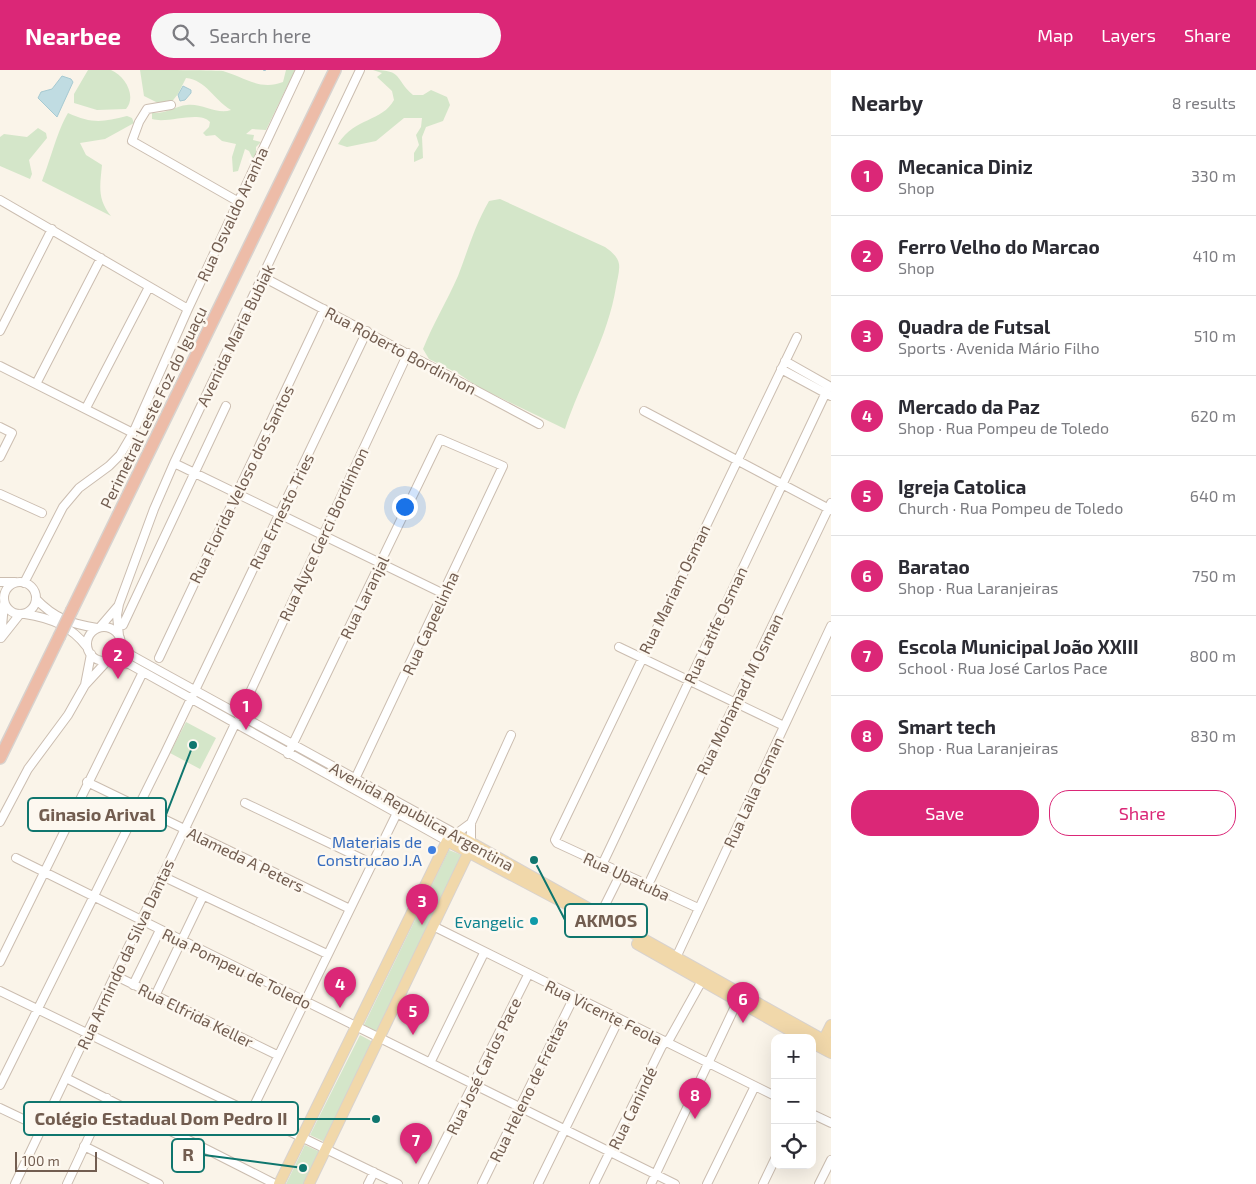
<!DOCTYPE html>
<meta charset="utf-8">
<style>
:root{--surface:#fff;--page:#f7f7f7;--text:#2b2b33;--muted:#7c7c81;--line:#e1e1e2;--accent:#db2777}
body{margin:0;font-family:"Exo 2",sans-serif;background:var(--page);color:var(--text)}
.controls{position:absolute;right:15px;bottom:15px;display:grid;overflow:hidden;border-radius:10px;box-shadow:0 5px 20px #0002}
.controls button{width:45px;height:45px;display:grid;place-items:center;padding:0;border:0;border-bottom:1px solid var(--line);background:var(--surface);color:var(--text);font:25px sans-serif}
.scale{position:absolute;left:15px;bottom:12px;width:82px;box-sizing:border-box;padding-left:5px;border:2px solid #725d50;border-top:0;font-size:14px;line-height:18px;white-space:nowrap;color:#725d50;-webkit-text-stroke:4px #fdf8f0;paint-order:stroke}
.you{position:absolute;left:404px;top:436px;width:18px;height:18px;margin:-12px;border:4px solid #fff;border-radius:50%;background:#1a73e8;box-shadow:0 0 0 8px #1a73e833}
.badge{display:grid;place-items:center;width:32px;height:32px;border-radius:50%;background:var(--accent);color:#fff;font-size:16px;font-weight:700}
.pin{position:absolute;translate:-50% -41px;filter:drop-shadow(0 1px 2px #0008)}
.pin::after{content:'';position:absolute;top:26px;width:18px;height:15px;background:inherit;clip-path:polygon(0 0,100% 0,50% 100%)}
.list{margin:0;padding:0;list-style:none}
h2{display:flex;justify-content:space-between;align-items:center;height:65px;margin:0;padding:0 20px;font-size:21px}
h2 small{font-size:16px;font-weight:400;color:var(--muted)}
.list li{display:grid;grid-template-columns:32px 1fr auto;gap:15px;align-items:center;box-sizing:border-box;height:80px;padding:0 20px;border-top:1px solid var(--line)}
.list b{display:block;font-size:19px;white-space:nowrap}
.list p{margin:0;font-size:16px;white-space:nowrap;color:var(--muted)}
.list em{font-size:16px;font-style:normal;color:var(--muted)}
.actions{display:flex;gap:10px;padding:15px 20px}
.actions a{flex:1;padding:11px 0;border:1px solid var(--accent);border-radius:20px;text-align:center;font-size:18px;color:var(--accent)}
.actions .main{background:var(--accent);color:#fff}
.icon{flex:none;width:28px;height:28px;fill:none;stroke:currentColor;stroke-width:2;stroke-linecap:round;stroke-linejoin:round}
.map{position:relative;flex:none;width:831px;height:1114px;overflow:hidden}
header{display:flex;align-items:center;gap:30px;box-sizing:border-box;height:70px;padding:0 25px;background:var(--accent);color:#fff}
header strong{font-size:24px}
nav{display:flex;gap:28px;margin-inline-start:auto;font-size:18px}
.search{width:350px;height:45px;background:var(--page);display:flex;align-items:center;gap:12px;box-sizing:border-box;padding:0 18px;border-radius:28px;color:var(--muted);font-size:19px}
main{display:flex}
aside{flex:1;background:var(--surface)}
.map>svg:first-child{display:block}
</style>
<header>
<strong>Nearbee</strong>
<div class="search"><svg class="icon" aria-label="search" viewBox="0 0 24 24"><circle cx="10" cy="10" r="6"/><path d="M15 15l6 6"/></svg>Search here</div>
<nav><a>Map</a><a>Layers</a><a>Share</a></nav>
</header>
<main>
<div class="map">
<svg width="831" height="1114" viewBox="0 0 831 1114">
<rect width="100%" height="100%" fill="#faf4e9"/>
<path fill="#d4e6c9" d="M88,0C94,0 105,0 111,0C125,6 137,26 126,39L97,40L74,33V24Z
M140,0C160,0 207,0 223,1C244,7 260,21 283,12L286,0H295L266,60L252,59L246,64L254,65L253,70L261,72L256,77V86L253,89L249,81L245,79L238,101L233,102L232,87L236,74L222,71L215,65L206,66L203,63L209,57L210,52C199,40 168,54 152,49V43C167,44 175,36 187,35C202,33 217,45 231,40C214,30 206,10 186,8L178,24L170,34H160L144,26Z
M373,0C404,0 394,9 413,25H423L431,20L447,27L450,35L443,51L426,57L422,67L423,88L414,92V83L419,75L416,65L421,57L422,48H404L376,71L347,77L338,74C355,47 382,52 394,30L392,21L377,7L382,3Z
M68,43C92,54 103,52 127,46L132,48L134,53L105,69L80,73L86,85L102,95C100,116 97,129 111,146L42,111C50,91 58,59 68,43Z
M38,58L46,63L47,68L29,90L32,104L30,109L0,96V67L4,64L27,67Z
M500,129L605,177C611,181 618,187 619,194C620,201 617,210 616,217C608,267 581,311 565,359L478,317L459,304L429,289L423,279C433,254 447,231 458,206C468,180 475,155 489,131Z
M186,652L216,668L200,699L170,683Z
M449,780L464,786L378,962L364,955Z
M360,965L373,972L325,1072L310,1065Z
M305,1075L320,1082L305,1114H286Z"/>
<path fill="#c0dce2" stroke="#a7cad2" d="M62,6L71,9L73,12L57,47L38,28L41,22L52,19Z
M183,16L191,20V23L185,30L180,31L178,25Z"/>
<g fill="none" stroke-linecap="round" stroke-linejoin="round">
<path stroke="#a7cad2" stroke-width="2" d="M264,0H265"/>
<defs>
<path id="minor" d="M171,35L147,39L139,52L132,71L239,132
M0,130L188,239
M263,207L539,354
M0,261L52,159
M785,291L831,317
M0,296L133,363
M781,299L831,326
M36,314L101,188
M86,338L149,217
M644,341L831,440
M0,357L12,363L0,387
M174,393L444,524
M0,424L42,443
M4 528a16 16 0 1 1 32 0a16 16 0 1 1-32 0Z
M0,512H15
M24,513L63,437L79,418L109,396L120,385L133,363L188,239L300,0
M36,529C54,548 71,554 97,558
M25,544C51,548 71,556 87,577
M123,555L226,336
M87 574a17 17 0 1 1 34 0a17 17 0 1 1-34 0Z
M100,557L118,536
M119,566L117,545L119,534L154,439L174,393L360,0
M1,568L4,534
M1,568L20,544
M121,574L131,585L158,600L456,764L471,753
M619,577L784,656
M159,588L324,239
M85,615L91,584
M239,646L408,283
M288,684L440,369L503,396L355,709
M87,712L350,839
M245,733L371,793
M0,752L28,699L68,645L85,615L108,590L129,594L447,771
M471,772V753L511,665
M16,788L675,1114
M602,795L829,316
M162,806L327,884
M648,815L831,433
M698,838L557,773L555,770L797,267
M600,845L621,803
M433,856L775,1026
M0,892L143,602
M674,892L831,556
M114,905L277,985
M133,915L160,860
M0,921L398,1114
M155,926L203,826
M430,993L484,883
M66,1008L275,1114
M0,1015L165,683L367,261
M0,1038L42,1058
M251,1042L397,743
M812,1044L831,1053
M84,1076L159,1114
M15,1114L235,654
M67,1114L107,1028
M368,1114L374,1102
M423,1114L528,905
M482,1114L574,927
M538,1114L619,949
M594,1114L662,976L670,968L704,907
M651,1114L740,926
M707,1114L755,1016
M763,1114L775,1089
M819,1114L831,1090"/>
<path id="major" d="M447,771L583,843
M637,874L803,968
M812,973L831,983
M820,977L831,955
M279,1114L447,771L456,764L831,974
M309,1114L471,777"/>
<path id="highway" d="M72,540L335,0
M0,688L59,567"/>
</defs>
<use href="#minor" stroke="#cbbdb0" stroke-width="10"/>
<use href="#major" stroke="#d8d2ce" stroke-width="12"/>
<use href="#highway" stroke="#d8d2ce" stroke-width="14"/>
<use href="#minor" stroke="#fff" stroke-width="8"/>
<use href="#major" stroke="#f1d8aa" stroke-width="10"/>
<use href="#highway" stroke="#edbca8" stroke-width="11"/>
<defs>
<path id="highway-bridge" d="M59,567L72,540"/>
</defs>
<use href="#highway-bridge" stroke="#d8d2ce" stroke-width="14" stroke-linecap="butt"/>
<use href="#highway-bridge" stroke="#edbca8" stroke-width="11"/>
</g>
<circle fill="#3f7fe0" stroke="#fdf8f0" stroke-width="2" cx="432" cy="780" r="5"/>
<circle fill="#0f9aa8" stroke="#fdf8f0" stroke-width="2" cx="534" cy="851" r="5"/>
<g text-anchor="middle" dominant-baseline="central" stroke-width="5" stroke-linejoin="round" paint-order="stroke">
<g font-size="16" fill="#725d50" stroke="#fdf8f0">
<text transform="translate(232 144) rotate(-65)">Rua Osvaldo Aranha</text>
<text transform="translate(235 265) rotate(-64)">Avenida Maria Bubiak</text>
<text transform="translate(401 280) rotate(28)">Rua Roberto Bordinhon</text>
<text transform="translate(153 337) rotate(-64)">Perimetral Leste Foz do Iguaçu</text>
<text transform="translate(241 414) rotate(-64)">Rua Florida Veloso dos Santos</text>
<text transform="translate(281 441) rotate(-64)">Rua Ernesto Tries</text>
<text transform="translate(323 464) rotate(-65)">Rua Alyce Gerci Bordinhon</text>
<text transform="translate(674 519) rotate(-64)">Rua Mariam Osman</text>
<text transform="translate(364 527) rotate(-64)">Rua Laranjal</text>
<text transform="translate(430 553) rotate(-65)">Rua Capeelinha</text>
<text transform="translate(715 555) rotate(-65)">Rua Latife Osman</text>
<text transform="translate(739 624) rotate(-64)">Rua Mohamad M Osman</text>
<text transform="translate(753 722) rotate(-65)">Rua Laila Osman</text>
<text transform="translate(422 746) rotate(29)">Avenida Republica Argentina</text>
<text transform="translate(246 789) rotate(26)">Alameda A Peters</text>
<text transform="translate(627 806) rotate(25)">Rua Ubatuba</text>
<text transform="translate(125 884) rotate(-65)">Rua Armindo da Silva Dantas</text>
<text transform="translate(237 898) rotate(26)">Rua Pompeu de Toledo</text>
<text transform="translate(604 942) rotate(26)">Rua Vicente Feola</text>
<text transform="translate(196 945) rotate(26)">Rua Elfrida Keller</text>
<text transform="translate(483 996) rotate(-64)">Rua José Carlos Pace</text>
<text transform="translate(528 1020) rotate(-64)">Rua Heleno de Freitas</text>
<text transform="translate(632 1038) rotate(-64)">Rua Canindé</text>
</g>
<g font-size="16" fill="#366cbe" stroke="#fdf8f0" text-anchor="end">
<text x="422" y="771">Materiais de<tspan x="422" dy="18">Construcao J.A</tspan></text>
</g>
<g font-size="16" fill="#0d838f" stroke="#fdf8f0" text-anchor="end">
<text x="524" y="851">Evangelic</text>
</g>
</g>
<path fill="none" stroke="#0f766e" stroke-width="2" d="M193 675L166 745M534 790L565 850M376 1049L298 1049M303 1098L204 1085"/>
<g fill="#0f766e" stroke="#fdf8f0" stroke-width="2">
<circle cx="193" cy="675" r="5"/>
<circle cx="534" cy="790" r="5"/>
<circle cx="376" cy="1049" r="5"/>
<circle cx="303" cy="1098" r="5"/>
</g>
<g fill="#fdf8f0" stroke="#0f766e" stroke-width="2">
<rect x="28" y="728" width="138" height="33" rx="5"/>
<rect x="565" y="834" width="82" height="33" rx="5"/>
<rect x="24" y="1032" width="274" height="33" rx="5"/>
<rect x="172" y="1069" width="32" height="33" rx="5"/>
</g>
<g font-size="18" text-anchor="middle" font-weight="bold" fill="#725d50">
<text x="97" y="751">Ginasio Arival</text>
<text x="606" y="857">AKMOS</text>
<text x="161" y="1055">Colégio Estadual Dom Pedro II</text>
<text x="188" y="1091">R</text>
</g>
</svg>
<div class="controls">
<button>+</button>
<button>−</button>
<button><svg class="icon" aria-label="locate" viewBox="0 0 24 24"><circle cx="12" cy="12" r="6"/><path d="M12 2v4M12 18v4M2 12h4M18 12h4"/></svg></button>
</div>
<div class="scale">100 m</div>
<div class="you"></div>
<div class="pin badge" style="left:246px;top:660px">1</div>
<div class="pin badge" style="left:118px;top:609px">2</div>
<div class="pin badge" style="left:422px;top:855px">3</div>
<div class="pin badge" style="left:340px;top:938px">4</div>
<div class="pin badge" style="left:413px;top:965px">5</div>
<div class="pin badge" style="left:743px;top:953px">6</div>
<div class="pin badge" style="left:416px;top:1094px">7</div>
<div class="pin badge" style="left:695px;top:1049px">8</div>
</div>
<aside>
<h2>Nearby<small>8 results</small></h2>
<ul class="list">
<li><span class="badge">1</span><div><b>Mecanica Diniz</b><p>Shop</p></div><em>330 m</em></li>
<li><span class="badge">2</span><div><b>Ferro Velho do Marcao</b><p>Shop</p></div><em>410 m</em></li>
<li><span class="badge">3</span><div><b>Quadra de Futsal</b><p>Sports · Avenida Mário Filho</p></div><em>510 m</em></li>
<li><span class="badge">4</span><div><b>Mercado da Paz</b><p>Shop · Rua Pompeu de Toledo</p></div><em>620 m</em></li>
<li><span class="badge">5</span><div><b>Igreja Catolica</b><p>Church · Rua Pompeu de Toledo</p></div><em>640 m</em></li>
<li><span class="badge">6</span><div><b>Baratao</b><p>Shop · Rua Laranjeiras</p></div><em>750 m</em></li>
<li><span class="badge">7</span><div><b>Escola Municipal João XXIII</b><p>School · Rua José Carlos Pace</p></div><em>800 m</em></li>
<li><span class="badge">8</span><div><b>Smart tech</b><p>Shop · Rua Laranjeiras</p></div><em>830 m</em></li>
</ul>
<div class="actions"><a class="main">Save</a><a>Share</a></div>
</aside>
</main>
